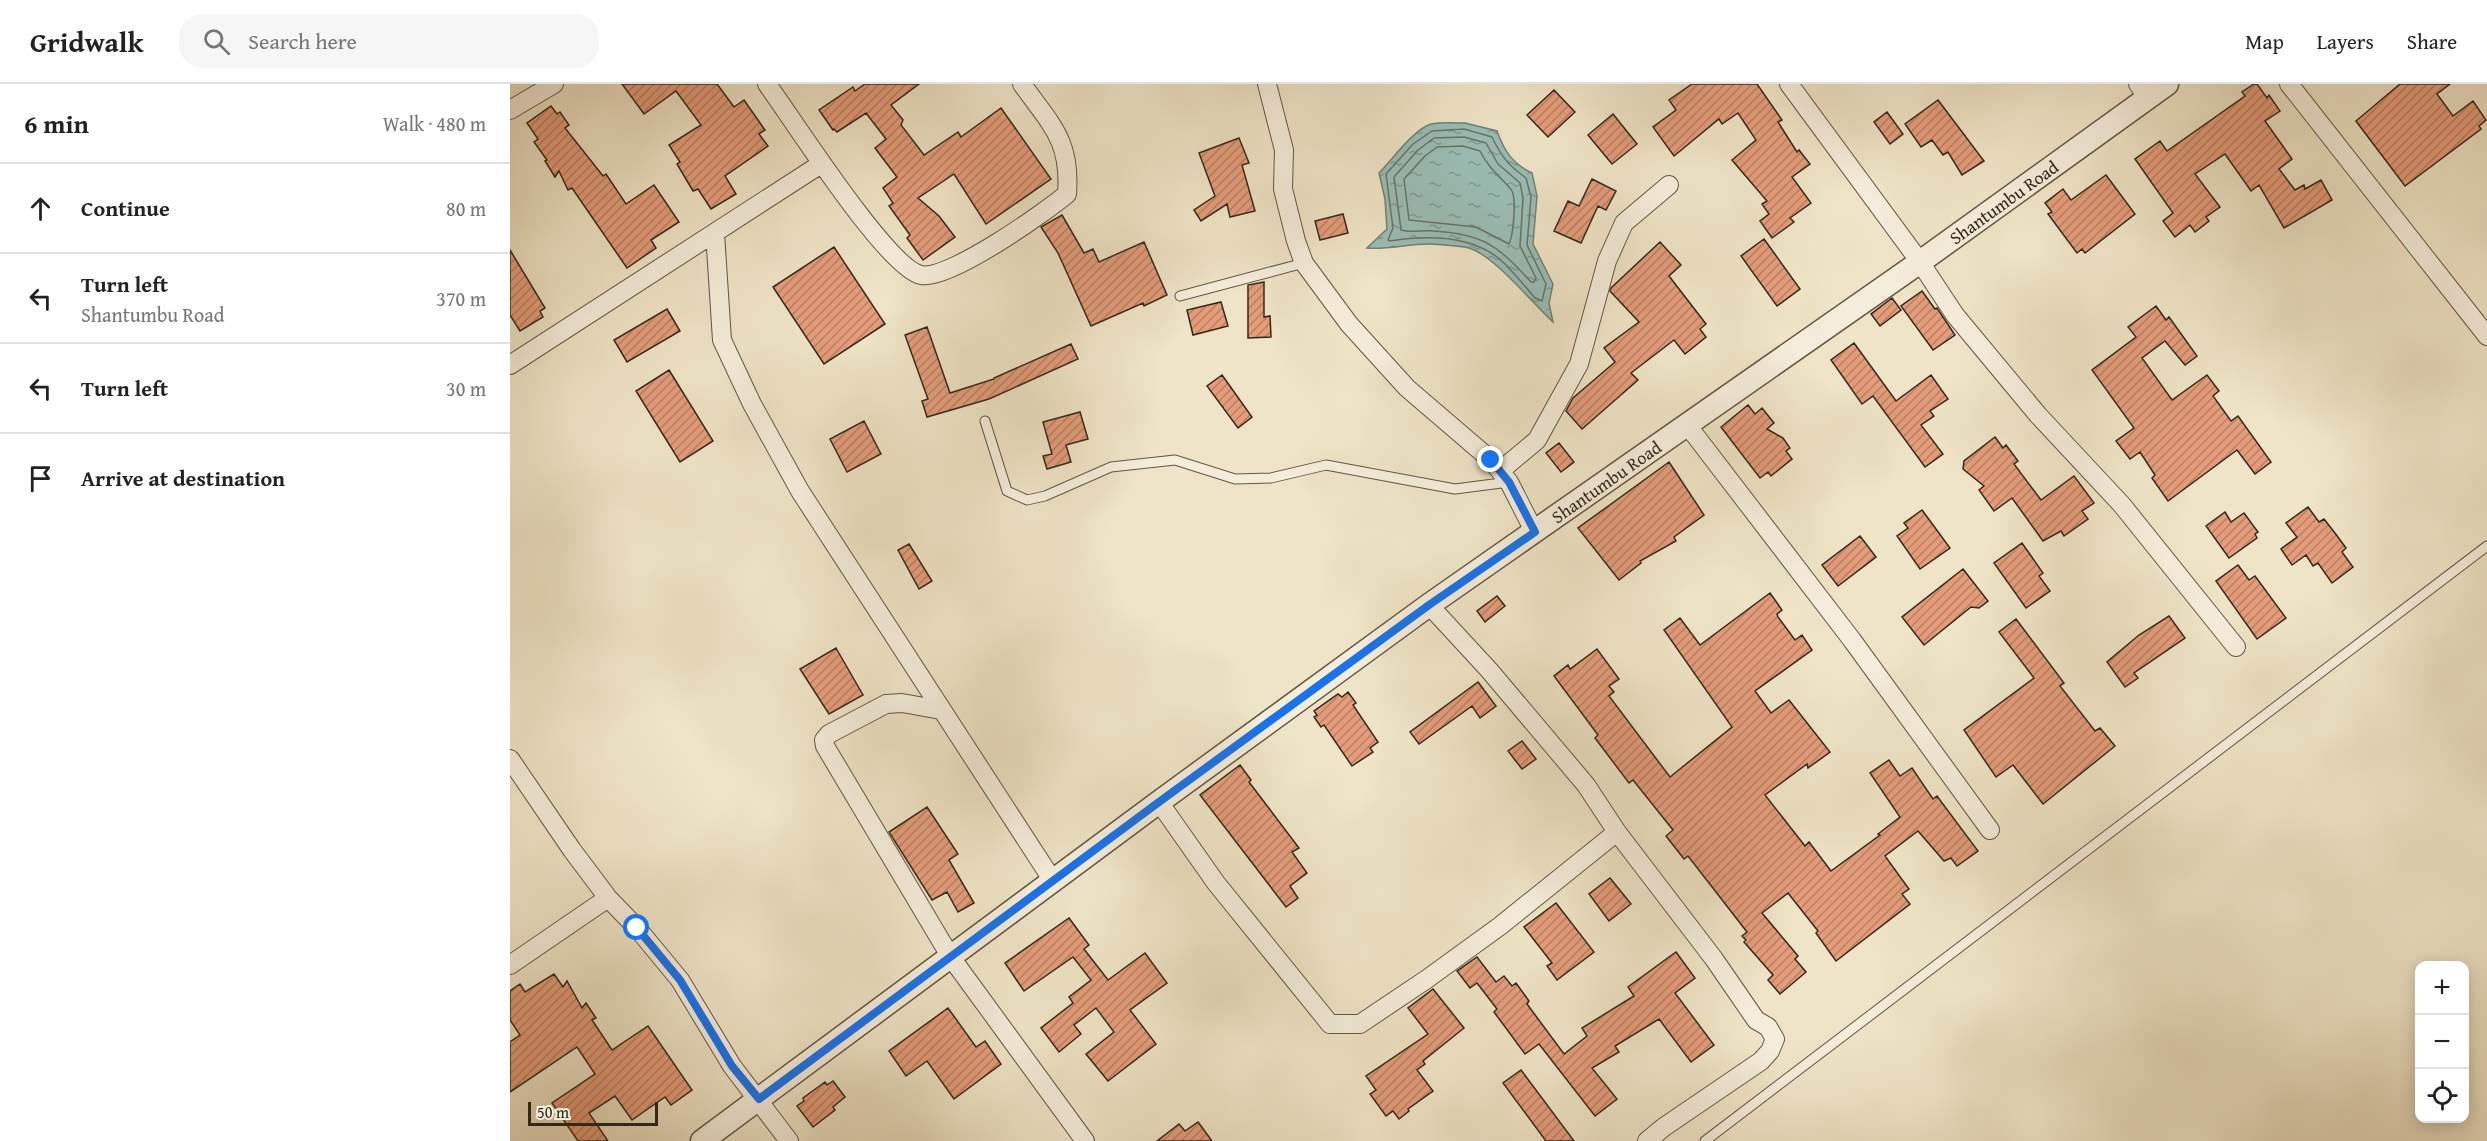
<!DOCTYPE html>
<meta charset="utf-8">
<style>
:root{--surface:#fff;--page:#f6f6f6;--text:#222;--muted:#767676;--line:#e0e0e0}
body{margin:0;font-family:"Gentium Book Plus",serif;background:var(--page);color:var(--text)}
.controls{position:absolute;right:18px;bottom:18px;display:grid;overflow:hidden;border-radius:12px;box-shadow:0 3px 15px #0003}
.controls button{width:54px;height:54px;display:grid;place-items:center;padding:0;border:0;border-bottom:2px solid var(--line);background:var(--surface);color:var(--text);font:30px sans-serif}
.scale{position:absolute;left:18px;bottom:15px;width:130px;box-sizing:border-box;padding-left:6px;border:3px solid #342819;border-top:0;font-size:16px;line-height:21px;white-space:nowrap;color:#342819;-webkit-text-stroke:4px #f5eddb;paint-order:stroke}
.stop{position:absolute;width:18px;height:18px;margin:-14px;border:4px solid #1a73e8;border-radius:50%;background:#fff}
.stop.end{background:#1a73e8;border-color:#fff;box-shadow:0 2px 6px #0008}
.list{margin:0;padding:0;list-style:none}
h2{display:flex;justify-content:space-between;align-items:center;height:78px;margin:0;padding:0 24px;font-size:26px}
h2 small{font-size:20px;font-weight:400;color:var(--muted)}
.list li{display:grid;grid-template-columns:39px 1fr auto;gap:18px;align-items:center;box-sizing:border-box;height:90px;padding:0 24px;border-top:2px solid var(--line)}
.list b{display:block;font-size:22px;white-space:nowrap}
.list p{margin:0;font-size:20px;white-space:nowrap;color:var(--muted)}
.list em{font-size:20px;font-style:normal;color:var(--muted)}
.icon{flex:none;width:33px;height:33px;fill:none;stroke:currentColor;stroke-width:2;stroke-linecap:round;stroke-linejoin:round}
.map{position:relative;flex:none;width:1977px;height:1057px;overflow:hidden}
header{display:flex;align-items:center;gap:36px;box-sizing:border-box;height:84px;padding:0 30px;background:var(--surface);border-bottom:2px solid var(--line)}
header strong{font-size:28px}
nav{display:flex;gap:33px;margin-inline-start:auto;font-size:21px}
.search{width:420px;height:54px;background:var(--page);display:flex;align-items:center;gap:15px;box-sizing:border-box;padding:0 21px;border-radius:24px;color:var(--muted);font-size:22px}
main{display:flex}
aside{flex:1;background:var(--surface)}
.map>svg:first-child{display:block}
</style>
<header>
<strong>Gridwalk</strong>
<div class="search"><svg class="icon" aria-label="search" viewBox="0 0 24 24"><circle cx="10" cy="10" r="6"/><path d="M15 15l6 6"/></svg>Search here</div>
<nav><a>Map</a><a>Layers</a><a>Share</a></nav>
</header>
<main>
<aside>
<h2>6 min<small>Walk · 480 m</small></h2>
<ul class="list">
<li><svg class="icon" aria-label="ahead" viewBox="0 0 24 24"><path d="M12 20V5M6 11l6-6 6 6"/></svg><div><b>Continue</b></div><em>80 m</em></li>
<li><svg class="icon" aria-label="left" viewBox="0 0 24 24"><path d="M17 20v-9H6M10 6l-5 5 5 5"/></svg><div><b>Turn left</b><p>Shantumbu Road</p></div><em>370 m</em></li>
<li><svg class="icon" aria-label="left" viewBox="0 0 24 24"><path d="M17 20v-9H6M10 6l-5 5 5 5"/></svg><div><b>Turn left</b></div><em>30 m</em></li>
<li><svg class="icon" aria-label="arrive" viewBox="0 0 24 24"><path d="M6 21V4h12l-3 4 3 4H6"/></svg><div><b>Arrive at destination</b></div></li>
</ul>
</aside>
<div class="map">
<svg width="1977" height="1057" viewBox="0 0 1977 1057">
<defs>
<pattern id="water-ripples" width="26" height="14" patternUnits="userSpaceOnUse" patternTransform="scale(1.5)"><rect width="26" height="14" fill="#9abeb6"/><path d="M2 4q2-2 4 0t4 0M15 11q2-2 4 0t4 0" fill="none" stroke="#7e9a93"/></pattern>
<pattern id="building-hatch" width="6" height="6" patternUnits="userSpaceOnUse" patternTransform="scale(1.5)"><rect width="6" height="6" fill="#e49c7a"/><path d="M-1 1l2-2M0 6l6-6M5 7l2-2" fill="none" stroke="#ba7f63"/></pattern>
</defs>
<rect width="100%" height="100%" fill="#efe4c7"/>
<filter id="stains"><feTurbulence type="fractalNoise" baseFrequency=".00333" numOctaves="4"/><feColorMatrix values="0 0 0 0 .2 0 0 0 0 .09 0 0 0 0 .02 0 0 0 .5 -.17"/></filter>
<radialGradient id="worn" r=".72"><stop offset=".6" stop-color="#630" stop-opacity="0"/><stop offset="1" stop-color="#630" stop-opacity=".3"/></radialGradient>
<path fill="url(#water-ripples)" stroke="#718277" stroke-width="1.5" d="M955,39L987,47C994,67 1003,80 1022,89L1027,112L1023,160L1043,200L1039,219L1043,238C1021,218 985,172 959,164C948,161 933,161 922,160C900,159 879,166 857,164L877,145L875,115L869,89C882,76 904,45 921,40C932,38 945,39 955,39Z"/>
<g fill="none" stroke-linecap="round" stroke-linejoin="round">
<path stroke="#677368" stroke-width="1.5" d="M954,45L982,53C991,72 999,82 1016,94L1021,113L1017,161L1036,200L1032,217L1025,214C1015,202 1005,190 994,179C965,151 918,151 880,157L878,156L883,144L876,90L903,60L922,47Z
M954,53L976,59L988,80L1010,99L1013,114L1010,162L1026,194L1024,198H1021C988,162 974,150 924,147C913,146 901,149 891,146L884,93L908,66L924,54Z
M953,62L970,67C978,83 988,91 1000,104C1008,111 1003,151 999,160L966,143L899,136L894,95L915,72L927,63Z"/>
</g>
<path fill="url(#building-hatch)" stroke="#342819" stroke-width="1.5" d="M112,0H207L224,23L234,16L255,46L249,50L258,62L215,92L226,110L201,125L188,105L183,107L167,80L170,78L159,61L191,41L166,7L134,30Z
M355,0H409L381,21L393,36L391,41L414,71L448,48L451,53L491,24L541,95L476,140L444,90L408,114L429,132L445,153L413,176L397,154L400,151L379,122L383,119L373,104L387,93L365,64L376,55L356,29L327,48L324,45L323,46L309,26L343,3L345,7Z
M1182,0H1247L1272,36L1268,38L1287,68L1289,66L1300,80L1282,93L1301,119L1280,134L1284,138L1262,154L1250,137L1259,130L1252,120L1257,117L1222,76L1246,56L1228,29L1212,40L1209,35L1164,72L1143,43L1166,26L1159,16Z
M1744,0H1747L1757,14L1759,11L1770,27L1755,37L1782,75L1769,85L1785,106L1794,101L1795,105L1811,96L1822,116L1774,144L1749,101L1741,107L1715,70L1685,90L1710,123L1696,133L1699,137L1685,148L1680,141L1665,153L1653,137L1663,129L1625,75L1650,57L1657,67L1735,12L1732,8Z
M1890,0H1940L1927,10L1943,32L1963,17L1976,36L1969,42L1971,45L1895,102L1846,37Z
M1044,6L1065,28L1038,53L1017,31Z
M1428,16L1474,77L1452,91L1438,68L1433,71L1422,56L1411,63L1395,40Z
M41,22L47,30L50,28L59,41L55,44L93,92L96,90L116,120L144,101L169,138L141,156L146,164L117,184L62,104L58,106L49,87L45,93L35,77L37,76L24,58L28,55L17,39Z
M1377,28L1393,50L1380,60L1364,38Z
M1103,30L1127,60L1102,80L1078,51Z
M729,54L739,79L732,81L745,127L720,133L717,120L691,137L684,126L705,112L689,69Z
M1596,91L1625,130L1575,169L1572,165L1567,169L1538,130L1542,128L1535,119L1553,105L1561,116Z
M1082,95L1106,107L1096,126L1088,122L1071,159L1044,147L1058,117L1069,122Z
M833,130L838,149L810,156L805,137Z
M552,131L574,169L583,165L589,178L634,158L657,211L634,222L633,219L581,242L548,169L531,143Z
M1254,155L1290,205L1267,222L1231,172Z
M1150,158L1171,181L1159,192L1196,240L1190,245L1196,253L1175,270L1164,256L1121,289L1128,296L1072,345L1056,327L1063,314L1105,278L1094,264L1129,238L1100,207L1101,204Z
M324,163L375,240L314,280L263,203Z
M0,166L35,224L30,227L33,233L10,247L0,231Z
M754,198V233L760,232L761,253L738,254V201Z
M1412,207L1425,225L1427,224L1445,251L1423,266L1391,222Z
M1382,214L1391,226L1370,242L1361,230Z
M711,218L718,242L683,251L677,226Z
M1646,222L1656,236L1659,233L1687,272L1675,281L1655,257L1632,274L1662,316L1697,291L1709,307L1703,312L1721,337L1728,332L1761,378L1745,390L1727,366L1658,417L1642,394L1645,391L1630,368L1620,375L1606,357L1624,344L1582,286L1626,253L1618,243Z
M157,225L170,247L117,278L104,256Z
M417,243L440,309L484,295V294L561,260L568,275L479,315L417,333L412,317L418,315L395,251Z
M1344,259L1386,317L1421,291L1438,315L1420,327L1424,332L1411,341L1433,370L1415,383L1363,312L1352,320L1321,276Z
M159,286L203,357L170,378L126,307Z
M712,291L742,333L728,344L697,302Z
M1238,321L1245,330L1252,324L1264,339L1257,345L1273,354L1280,364L1276,367L1282,375L1261,392L1258,388L1250,394L1211,343Z
M570,328L578,355L556,361L561,378L537,385L533,372L542,370L533,338Z
M354,337L371,370L337,388L320,355Z
M1485,353L1493,364L1496,361L1508,377L1504,380L1531,416L1564,392L1584,419L1572,427L1578,435L1554,452L1551,447L1533,457L1502,414L1484,427L1469,406L1474,402L1453,385L1454,377Z
M1049,359L1064,378L1051,388L1036,369Z
M1159,378L1194,431L1164,453L1166,457L1130,477L1131,479L1109,496L1068,444Z
M1798,423L1809,438L1814,435L1825,449L1836,464L1832,468L1843,483L1822,499L1808,479L1803,482L1796,471L1782,481L1771,465L1787,453L1776,439Z
M1412,426L1440,464L1410,485L1387,452L1398,444L1394,439Z
M1715,428L1721,438L1734,429L1748,448L1745,450L1747,454L1719,474L1696,442Z
M1350,452L1366,473L1328,502L1312,481Z
M1512,459L1533,489L1529,492L1540,507L1516,524L1484,479Z
M399,460L422,497L409,505L388,466Z
M1728,481L1739,496L1745,492L1776,534L1747,555L1706,497Z
M1453,485L1478,517L1469,524L1461,523L1414,561L1392,533Z
M1260,509L1272,526L1267,530L1268,533L1285,556L1292,551L1302,566L1245,607L1261,629L1279,616L1320,668L1298,684L1297,680L1255,711L1295,762L1299,758L1321,787L1370,751L1368,750L1390,733L1360,689L1379,676L1390,692L1402,684L1423,715L1427,712L1468,767L1447,782L1441,774L1434,777L1408,747L1375,772L1399,805L1392,810L1400,820L1326,877L1306,849L1308,847L1278,809L1252,829L1288,872L1285,875L1296,888L1270,910L1258,896L1263,891L1234,858L1236,856L1232,852L1237,848L1178,772L1174,775L1156,752L1163,746L1123,696L1119,699L1085,654L1088,651L1044,592L1058,581L1060,585L1087,565L1109,595L1099,602L1104,608L1099,612L1160,693L1222,643L1154,546L1170,534L1190,561Z
M987,512L995,522L975,538L967,527Z
M1659,532L1675,554L1624,589L1628,594L1615,603L1597,578L1629,551Z
M1506,535L1554,599L1550,602L1585,647L1590,644L1605,662L1533,720L1503,681L1486,693L1454,646L1524,594L1489,548Z
M326,564L353,611L319,630L290,585Z
M968,598L986,622L970,634L962,622L909,660L900,648Z
M838,608L846,619L843,621L868,658L860,664L863,668L842,682L814,641L811,643L804,633L807,631L804,627L828,610L832,613Z
M1012,657L1026,675L1012,685L998,667Z
M730,681L741,696L739,698L789,764L782,768L797,789L780,802L788,814L776,823L690,711Z
M417,723L448,770L439,776L464,819L448,828L437,808L422,816L379,748Z
M1100,794L1121,820L1099,837L1079,810Z
M1046,819L1084,868L1047,896L1037,882L1042,879L1014,843Z
M559,834L579,861L574,865L598,896L635,869L657,899L620,926L646,960L598,997L576,970L604,948L586,924L564,941L571,950L549,968L531,944L563,919L559,913L581,896L563,873L514,907L495,879Z
M1166,868L1185,894L1165,909L1204,961L1181,978L1149,935L1105,962L1109,968L1082,984L1107,1015L1085,1032L1029,960L1015,970L984,928L987,925L967,899L960,904L947,887L967,873L986,898L994,892L1002,902L1006,899L1019,917L1017,920L1054,970L1077,952L1072,944L1124,912L1118,903Z
M44,890L53,903L57,897L72,924L76,919L86,934L82,936L102,966L138,942L182,1006L161,1021L155,1013L122,1036L105,1012L79,1029L98,1057H68L42,1019L85,990L67,963L0,1008V958L10,951L0,936V907L10,900L15,908Z
M923,905L954,944L913,977L915,980L907,986L923,1007L898,1025L899,1027L889,1035L883,1027L876,1032L860,1010L866,1006L856,992L918,950L898,924Z
M438,924L466,963L475,957L491,980L444,1015L417,977L396,992L379,967Z
M1011,986L1064,1057H1036L993,999Z
M323,997L335,1013L323,1023L325,1026L303,1043L287,1022L294,1017L293,1014L315,998L317,1001Z
M688,1038L702,1057H647L669,1040L675,1047Z"/>
<g fill="none" stroke-linecap="round" stroke-linejoin="round">
<defs>
<path id="service" d="M670,212L794,179
M475,337L497,407L517,416L535,412L601,383L665,376L725,395L761,394L816,381L945,405L999,398
M1195,1057L1977,462"/>
<path id="minor" d="M257,0C282,34 377,184 411,191C438,197 534,129 557,110C561,56 541,41 512,0
M757,0L774,66L773,105L786,157L794,179L839,240L897,304L981,376L999,398L1025,449
M1279,0L1410,178L1445,231L1528,331L1612,421L1726,563
M1628,0L1638,14
M1779,0L1977,252
M0,26L44,0
M205,149L212,256L242,320L290,407L543,797
M0,281L311,80
M1178,342L1342,556L1480,746
M990,387L1027,356L1069,280L1097,177L1114,139L1159,101
M919,521L979,586L1076,701L1107,748L1204,875L1246,936L1258,943L1265,955L1260,967L1251,977L1154,1043L1137,1057
M431,626L392,619L376,620L319,650L314,656L315,662L440,872L575,1057
M0,675L62,766L98,814L127,844L170,896L222,982L279,1057
M649,718L706,799L820,940H850L917,895L990,842L1107,748
M0,881L98,814"/>
<g id="tertiary">
<path id="s1" d="M192,1057L649,718L919,521L1410,178L1657,0"/>
</g>
</defs>
<use href="#service" stroke="#635744" stroke-width="11"/>
<use href="#minor" stroke="#635744" stroke-width="20"/>
<use href="#tertiary" stroke="#635744" stroke-width="25"/>
<use href="#service" stroke="#f5eddb" stroke-width="9"/>
<use href="#minor" stroke="#f5eddb" stroke-width="18"/>
<use href="#tertiary" stroke="#f5eddb" stroke-width="22"/>
</g>
<g fill="none" stroke-linecap="round" stroke-linejoin="round">
<path stroke="#1a73e8" stroke-width="8" d="M127,844L170,896L222,982L249,1015L649,718L919,521L1025,448L999,398L981,376"/>
</g>
<g text-anchor="middle" dominant-baseline="central" stroke-width="4.5" stroke-linejoin="round" paint-order="stroke">
<g font-size="18" fill="#342819" stroke="#f5eddb">
<text stroke="none"><textPath href="#s1" startOffset="1605">Shantumbu Road</textPath></text>
<text stroke="none"><textPath href="#s1" startOffset="1119">Shantumbu Road</textPath></text>
</g>
</g>
<rect width="100%" height="100%" filter="url(#stains)"/>
<rect width="100%" height="100%" fill="url(#worn)"/>
</svg>
<div class="controls">
<button>+</button>
<button>−</button>
<button><svg class="icon" aria-label="locate" viewBox="0 0 24 24"><circle cx="12" cy="12" r="6"/><path d="M12 2v4M12 18v4M2 12h4M18 12h4"/></svg></button>
</div>
<div class="scale">50 m</div>
<div class="stop" style="left:127px;top:844px"></div>
<div class="stop end" style="left:981px;top:376px"></div>
</div>
</main>
